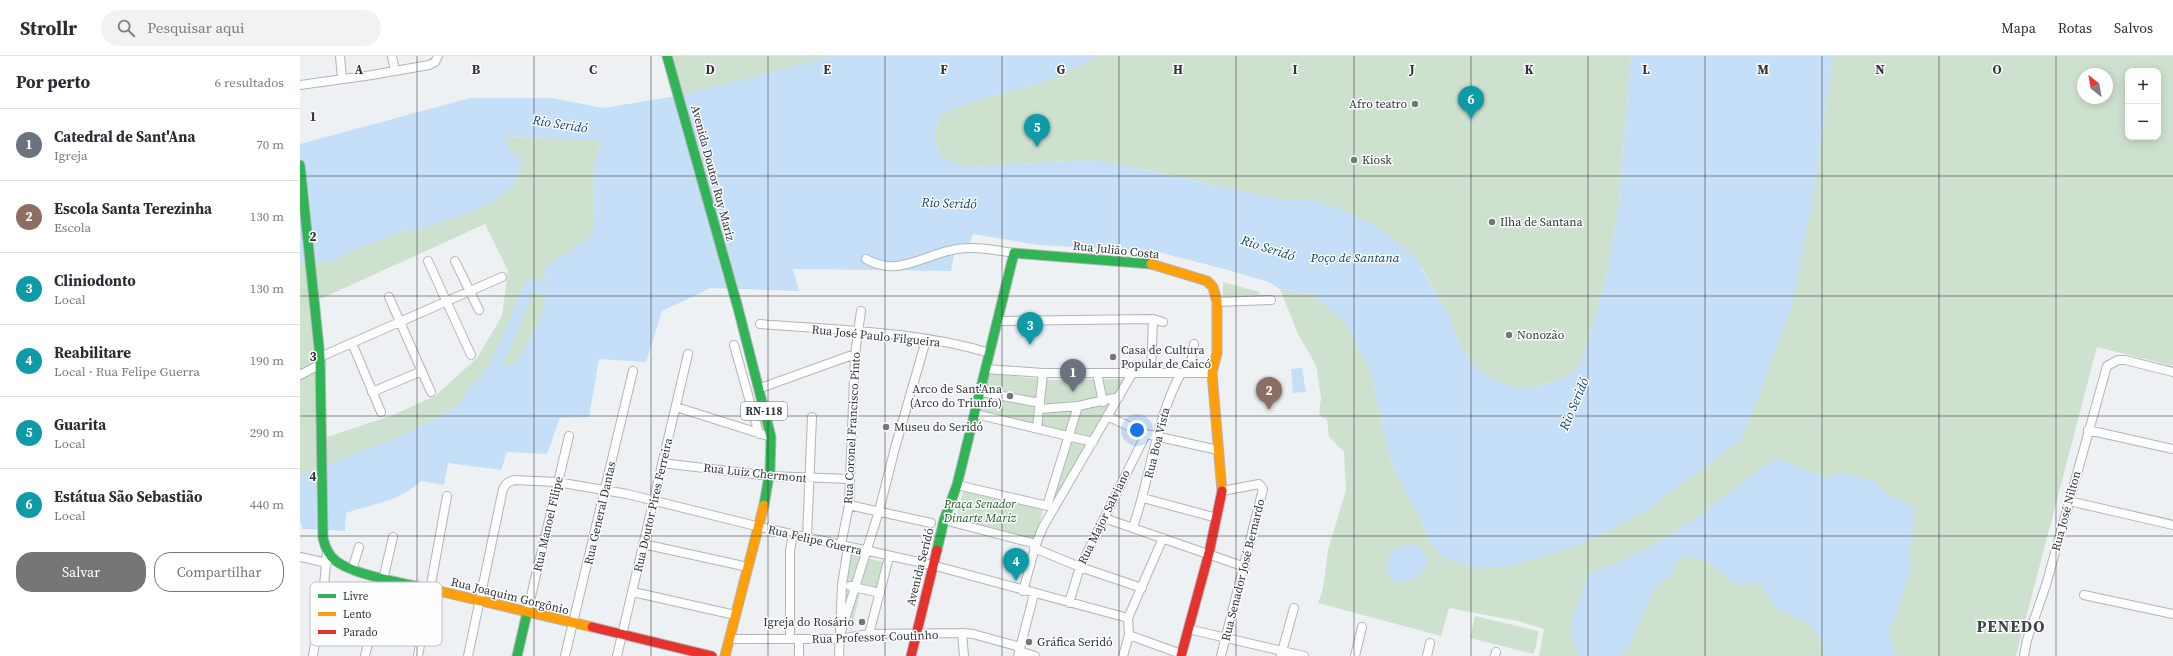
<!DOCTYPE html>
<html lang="pt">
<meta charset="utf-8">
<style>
:root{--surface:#fff;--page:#f2f2f3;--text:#2b2b33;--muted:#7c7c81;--line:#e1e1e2;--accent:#747678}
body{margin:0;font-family:"Source Serif 4",serif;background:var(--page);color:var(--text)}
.controls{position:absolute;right:12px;top:12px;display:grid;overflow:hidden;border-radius:8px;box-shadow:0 2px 10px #0003}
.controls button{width:36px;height:36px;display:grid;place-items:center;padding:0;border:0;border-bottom:1px solid var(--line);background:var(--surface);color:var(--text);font:20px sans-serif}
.compass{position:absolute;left:1777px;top:12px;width:36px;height:36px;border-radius:50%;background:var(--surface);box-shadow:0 2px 10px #0003;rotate:329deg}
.you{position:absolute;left:837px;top:374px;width:14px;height:14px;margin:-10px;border:3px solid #fff;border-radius:50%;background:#1a73e8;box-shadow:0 0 0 6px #1a73e833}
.badge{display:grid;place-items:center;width:26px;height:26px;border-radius:50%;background:var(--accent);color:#fff;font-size:13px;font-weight:700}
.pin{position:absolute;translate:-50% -33px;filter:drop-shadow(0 1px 2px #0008)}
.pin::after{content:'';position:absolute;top:21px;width:14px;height:12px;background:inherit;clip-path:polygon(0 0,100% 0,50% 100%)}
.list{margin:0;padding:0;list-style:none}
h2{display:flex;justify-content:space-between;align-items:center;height:52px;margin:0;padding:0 16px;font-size:17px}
h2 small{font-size:13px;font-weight:400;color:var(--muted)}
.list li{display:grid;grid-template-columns:26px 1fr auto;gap:12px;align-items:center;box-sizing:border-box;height:72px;padding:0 16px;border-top:1px solid var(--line)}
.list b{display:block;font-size:15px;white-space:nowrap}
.list p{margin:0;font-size:13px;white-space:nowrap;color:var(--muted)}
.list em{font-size:13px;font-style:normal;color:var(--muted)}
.actions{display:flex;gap:8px;padding:12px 16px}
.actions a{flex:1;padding:9px 0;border:1px solid var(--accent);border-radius:16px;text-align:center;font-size:14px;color:var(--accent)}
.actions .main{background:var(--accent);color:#fff}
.icon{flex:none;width:22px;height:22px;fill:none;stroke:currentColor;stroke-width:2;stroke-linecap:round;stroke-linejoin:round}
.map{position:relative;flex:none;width:1873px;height:600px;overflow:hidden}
header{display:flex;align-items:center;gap:24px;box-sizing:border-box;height:56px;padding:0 20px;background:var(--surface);border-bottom:1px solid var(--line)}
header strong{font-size:19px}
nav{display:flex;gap:22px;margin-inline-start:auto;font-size:14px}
.search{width:280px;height:36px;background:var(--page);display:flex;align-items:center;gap:10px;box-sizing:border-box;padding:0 14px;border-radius:22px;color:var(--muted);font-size:15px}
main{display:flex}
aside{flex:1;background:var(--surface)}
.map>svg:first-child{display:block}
</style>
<header>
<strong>Strollr</strong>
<div class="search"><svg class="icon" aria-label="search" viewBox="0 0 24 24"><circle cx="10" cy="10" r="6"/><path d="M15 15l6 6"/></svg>Pesquisar aqui</div>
<nav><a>Mapa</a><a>Rotas</a><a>Salvos</a></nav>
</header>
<main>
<aside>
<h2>Por perto<small>6 resultados</small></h2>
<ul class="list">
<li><span class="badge" style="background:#6b7280">1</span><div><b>Catedral de Sant'Ana</b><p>Igreja</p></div><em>70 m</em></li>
<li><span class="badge" style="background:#8d6e63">2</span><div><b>Escola Santa Terezinha</b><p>Escola</p></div><em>130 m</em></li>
<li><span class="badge" style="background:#0f9aa8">3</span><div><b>Cliniodonto</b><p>Local</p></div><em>130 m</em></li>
<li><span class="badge" style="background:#0f9aa8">4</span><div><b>Reabilitare</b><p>Local · Rua Felipe Guerra</p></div><em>190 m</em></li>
<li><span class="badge" style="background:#0f9aa8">5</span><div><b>Guarita</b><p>Local</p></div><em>290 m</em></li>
<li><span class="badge" style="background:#0f9aa8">6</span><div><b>Estátua São Sebastião</b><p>Local</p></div><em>440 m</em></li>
</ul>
<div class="actions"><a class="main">Salvar</a><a>Compartilhar</a></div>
</aside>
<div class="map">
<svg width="1873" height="600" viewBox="0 0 1873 600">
<rect width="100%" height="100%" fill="#eef1f4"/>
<path fill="#cee1cf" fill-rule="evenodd" d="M372,0H535L383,39Z
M798,0H1331L1318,156L1307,217L1288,286L1280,309L1264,323L1226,333L1202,328L1183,317L1169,304L1159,287L1149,260L1122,212L1012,144H981L818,108L789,104L672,111C657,108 644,106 637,91C633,81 635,66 643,59C661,45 715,36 739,27C759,20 779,9 798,0Z
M1533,0H1873V310L1797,291L1716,600H1239L1244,573L1218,565L1149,552L1141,580L1018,547L1023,533L1028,494L1046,434L1044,396L1029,381L1027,364L1019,359L1021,342L1016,309L998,278L980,233L1013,238L1047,269L1070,314L1093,412L1117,456L1129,484L1142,501L1178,513L1513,141ZM1828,15H1858V81H1828ZM1783,18H1807V42H1783Z
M204,80L298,84L300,90L294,109L293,176L267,198L245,210L244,255L225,292L215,307L183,317L167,334L159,349L128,367L89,385L0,419V207L30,206L64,190L96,177L122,173L179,153L222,106L208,92ZM185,168L208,215L202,260L177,302L135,340L93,359L27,381L18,244Z
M923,226L959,236L960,239H923Z
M686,317L747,324L826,323L750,459L773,377L678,354Z
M663,435L743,454L735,484L656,464Z
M551,498L587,507L580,536L561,533L551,575L545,539Z
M1175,560L1239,575L1234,598L1170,582Z"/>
<path fill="#c5dff8" d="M535,0H798C779,9 759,20 739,27C715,36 661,45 643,59C635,66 633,81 637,91C644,106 657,108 672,111L789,104L818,108L981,144H1012L1051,157L1083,175L1115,201L1149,260L1159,287L1169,304L1183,317L1202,328L1226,333L1264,323L1280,309L1288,286L1307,217L1318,156L1331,0H1533L1513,141L1491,254L1442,383L1347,454L1278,490L1208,510L1178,513L1142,501L1129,484L1117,456L1093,412L1070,314L1047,269L1013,238L980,233L969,226L928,214L854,195L738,189L673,178L669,189L656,188L651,215L493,213L499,235L411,232L362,255L346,306L299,303L289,361L260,362L247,398L207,396L201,414L148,407L144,429L121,425C99,446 74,447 46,457L45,475L3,473L0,465V419L89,385L128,367L159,349L167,334L183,317L215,307L225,292L244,255L245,210L267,198L293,176L294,109L300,90L298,84L204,80L208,92L222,106L216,127L199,142L179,153L122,173L96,177L64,190L30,206L0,207V88L170,42H252L303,52L382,39Z
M1002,312L1006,336L993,337L991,313Z
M1484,404L1504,414L1529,422L1540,417L1576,425L1585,437L1614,452L1612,483L1608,497L1611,519L1603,533L1596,563L1589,571L1592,592L1597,600H1526C1516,568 1506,563 1476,554L1462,528L1437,529L1407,505L1384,500L1374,509L1371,520L1353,534L1330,591L1320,600H1279L1270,578L1272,563L1286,523L1295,514L1310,510L1344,494L1391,466L1471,405Z
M1114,488L1127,499V510C1115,523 1111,527 1093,524L1085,512C1091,494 1095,491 1114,488Z"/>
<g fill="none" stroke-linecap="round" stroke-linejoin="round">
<path stroke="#c5dff8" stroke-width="12" d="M184,327L198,305L230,229L255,234L258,231"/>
<defs>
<path id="street" d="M40,0L42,23
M92,0L95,15
M0,29L72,19L129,9L135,6L138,0
M566,203C598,222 624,198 657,193C676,190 695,194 714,197
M128,205L171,299
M155,205L179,254
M89,241L131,336
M917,246L971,244
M698,265L853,263L863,266
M460,268C536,274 617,275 690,297
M52,287L81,356
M434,289L459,378
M20,301L202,221
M686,313L743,317H912
M851,316L853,263
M797,317L803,346
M0,319L21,308
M458,333L555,298
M72,336L122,315
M681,336L740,347
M376,351L471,381
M739,353L778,350L819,341
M675,358L793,386
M807,360L846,378L918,394
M737,372L743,317
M1788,374L1873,393
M362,407L470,420L549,423
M657,429L752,451
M843,442L917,462
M1769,445L1873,469
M549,449L631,467
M747,450L778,350
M804,462L945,511
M644,464L736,488
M833,471C851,420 855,365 881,317L890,314L894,288
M507,481L512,361
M343,488L448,511
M541,489L549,449L555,298L561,255
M734,492L780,511L842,532
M0,501L27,507
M52,514L59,491
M550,530L580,537
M723,535L736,488L743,471L833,316
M333,536L435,559
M1784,539L1873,558
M769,547L780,511L846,378
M227,557L269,380
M888,573L1004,600
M541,576L579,455L595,392L626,284
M662,577L664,600
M569,578L589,501
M829,579L881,598
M429,583H540L569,578L662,577L673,578L720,591
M490,583V495L493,478
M499,583V600
M719,595L735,600
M981,599L994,552
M13,600L24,530L27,496
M65,600L93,481
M118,600L147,440
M168,600L203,433L207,427L214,424L257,426L327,438L460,471L632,509L828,562
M265,600L333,315
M317,600L388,298
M539,600L542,529L548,491
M718,600L734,538
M823,600L829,579L828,562L863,482
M921,600L963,433L959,428L922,435
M1055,600L1062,571
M1127,600L1130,587
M1195,600L1196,596
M1724,600L1727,584L1746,529L1807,310L1818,304H1825L1873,316"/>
<path id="fast" d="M367,0L438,252L471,381L470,414L464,449
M0,109L20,301L23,482C25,491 28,499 36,505C55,520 114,529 139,535
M637,494L644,464L657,429L714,197L851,208
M217,600L227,557"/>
<path id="slow" d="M851,208L907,225L913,231L917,246V297L912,317L922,435
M139,535L292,571
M425,600L464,449"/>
<path id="jam" d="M292,571L412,600
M611,600L637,494
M881,600L909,497L922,435"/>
</defs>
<use href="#street" stroke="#b2b4b6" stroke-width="10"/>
<use href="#fast" stroke="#b2b4b6" stroke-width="11"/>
<use href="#slow" stroke="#b2b4b6" stroke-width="11"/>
<use href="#jam" stroke="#b2b4b6" stroke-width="11"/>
<use href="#street" stroke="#fcfdfd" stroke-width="8"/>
<use href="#fast" stroke="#30b455" stroke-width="9"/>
<use href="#slow" stroke="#ff9f0a" stroke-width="9"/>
<use href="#jam" stroke="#e5322d" stroke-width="9"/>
</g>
<path fill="none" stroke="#323335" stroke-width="1" stroke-opacity="0.55" d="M117,0V600M234,0V600M351,0V600M468,0V600M585,0V600M702,0V600M819,0V600M936,0V600M1054,0V600M1171,0V600M1288,0V600M1405,0V600M1522,0V600M1639,0V600M1756,0V600M0,120H1873M0,240H1873M0,360H1873M0,480H1873"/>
<g fill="#747678" stroke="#fcfdfe" stroke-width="1.5">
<circle cx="1115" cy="48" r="4"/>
<circle cx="1054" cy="104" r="4"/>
<circle cx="1192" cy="166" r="4"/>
<circle cx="1209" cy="279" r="4"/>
<circle cx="813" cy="301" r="4"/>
<circle cx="710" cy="340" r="4"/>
<circle cx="586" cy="371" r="4"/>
<circle cx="562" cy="566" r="4"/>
<circle cx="729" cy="586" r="4"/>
</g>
<g text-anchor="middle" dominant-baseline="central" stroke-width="3" stroke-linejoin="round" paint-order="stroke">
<rect fill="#fcfdfe" stroke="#6f7071" stroke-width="1" x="441" y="346" width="46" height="18" rx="3"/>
<g font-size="11" font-weight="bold" fill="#323335">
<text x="464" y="355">RN-118</text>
</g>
<g font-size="12" fill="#323335" stroke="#fcfdfe" text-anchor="start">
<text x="1107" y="48" text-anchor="end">Afro teatro</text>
<text x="1062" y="104">Kiosk</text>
<text x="1200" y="166">Ilha de Santana</text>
<text x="1217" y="279">Nonozão</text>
<text x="821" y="294">Casa de Cultura<tspan x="821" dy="14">Popular de Caicó</tspan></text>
<text x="702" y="333" text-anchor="end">Arco de Sant'Ana<tspan x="702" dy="14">(Arco do Triunfo)</tspan></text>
<text x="594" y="371">Museu do Seridó</text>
<text x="554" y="566" text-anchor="end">Igreja do Rosário</text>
<text x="737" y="586">Gráfica Seridó</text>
</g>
<g font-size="12" fill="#323335" stroke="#fcfdfe">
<text transform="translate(413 117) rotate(75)">Avenida Doutor Ruy Mariz</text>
<text transform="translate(816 194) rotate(6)">Rua Julião Costa</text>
<text transform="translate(576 280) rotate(6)">Rua José Paulo Filgueira</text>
<text transform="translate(552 372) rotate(-87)">Rua Coronel Francisco Pinto</text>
<text transform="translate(857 387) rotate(-76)">Rua Boa Vista</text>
<text transform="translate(455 417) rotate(6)">Rua Luiz Chermont</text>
<text transform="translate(353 449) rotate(-77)">Rua Doutor Pires Ferreira</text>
<text transform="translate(1766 455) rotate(-75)">Rua José Nilton</text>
<text transform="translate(300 457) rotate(-77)">Rua General Dantas</text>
<text transform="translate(804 461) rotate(-64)">Rua Major Salviano</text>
<text transform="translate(248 468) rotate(-77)">Rua Manoel Filipe</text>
<text transform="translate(515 484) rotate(13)">Rua Felipe Guerra</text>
<text transform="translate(620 511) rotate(-76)">Avenida Seridó</text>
<text transform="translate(943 514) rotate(-76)">Rua Senador José Bernardo</text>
<text transform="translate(210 540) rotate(14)">Rua Joaquim Gorgônio</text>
<text transform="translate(575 581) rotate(-2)">Rua Professor Coutinho</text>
</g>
<g font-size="12" font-style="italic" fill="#20581f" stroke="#fcfdfe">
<text x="680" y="448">Praça Senador<tspan x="680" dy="14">Dinarte Mariz</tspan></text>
</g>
<g font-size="13" font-style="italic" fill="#104068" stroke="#fcfdfe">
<text transform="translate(260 68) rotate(9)">Rio Seridó</text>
<text transform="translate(649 147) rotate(2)">Rio Seridó</text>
<text transform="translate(968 192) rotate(18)">Rio Seridó</text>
<text x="1055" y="201">Poço de Santana</text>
<text transform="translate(1274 348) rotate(-67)">Rio Seridó</text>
</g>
<g font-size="16" font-weight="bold" letter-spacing="1" fill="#3e4145" stroke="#fcfdfe">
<text x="1711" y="570">PENEDO</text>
</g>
</g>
<rect x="10" y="526" width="132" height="64" rx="6" fill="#fcfdfe" stroke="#bfc0c2" stroke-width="1"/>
<rect x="18" y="538" width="18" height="4" fill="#30b455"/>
<rect x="18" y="556" width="18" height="4" fill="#ff9f0a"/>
<rect x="18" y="574" width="18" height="4" fill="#e5322d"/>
<g font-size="11" fill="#323335">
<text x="43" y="544">Livre</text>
<text x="43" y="562">Lento</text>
<text x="43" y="580">Parado</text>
</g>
<g font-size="13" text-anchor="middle" font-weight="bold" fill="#323335" stroke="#fcfdfe" stroke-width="3" stroke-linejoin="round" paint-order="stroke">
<text x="59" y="18">A</text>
<text x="176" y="18">B</text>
<text x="293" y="18">C</text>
<text x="410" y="18">D</text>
<text x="527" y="18">E</text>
<text x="644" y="18">F</text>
<text x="761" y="18">G</text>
<text x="878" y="18">H</text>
<text x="995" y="18">I</text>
<text x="1112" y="18">J</text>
<text x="1229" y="18">K</text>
<text x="1346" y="18">L</text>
<text x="1463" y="18">M</text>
<text x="1580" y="18">N</text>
<text x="1697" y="18">O</text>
<text x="13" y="65">1</text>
<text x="13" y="185">2</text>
<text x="13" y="305">3</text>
<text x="13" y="425">4</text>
</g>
</svg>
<div class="controls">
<button>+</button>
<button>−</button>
</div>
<svg class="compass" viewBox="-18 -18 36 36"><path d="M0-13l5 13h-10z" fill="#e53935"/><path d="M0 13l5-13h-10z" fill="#7c7c81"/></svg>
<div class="you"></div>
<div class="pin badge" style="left:773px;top:336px;background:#6b7280">1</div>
<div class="pin badge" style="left:969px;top:354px;background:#8d6e63">2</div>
<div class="pin badge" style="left:730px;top:289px;background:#0f9aa8">3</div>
<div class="pin badge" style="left:716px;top:525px;background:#0f9aa8">4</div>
<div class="pin badge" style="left:737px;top:91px;background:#0f9aa8">5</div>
<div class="pin badge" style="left:1171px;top:63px;background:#0f9aa8">6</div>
</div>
</main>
